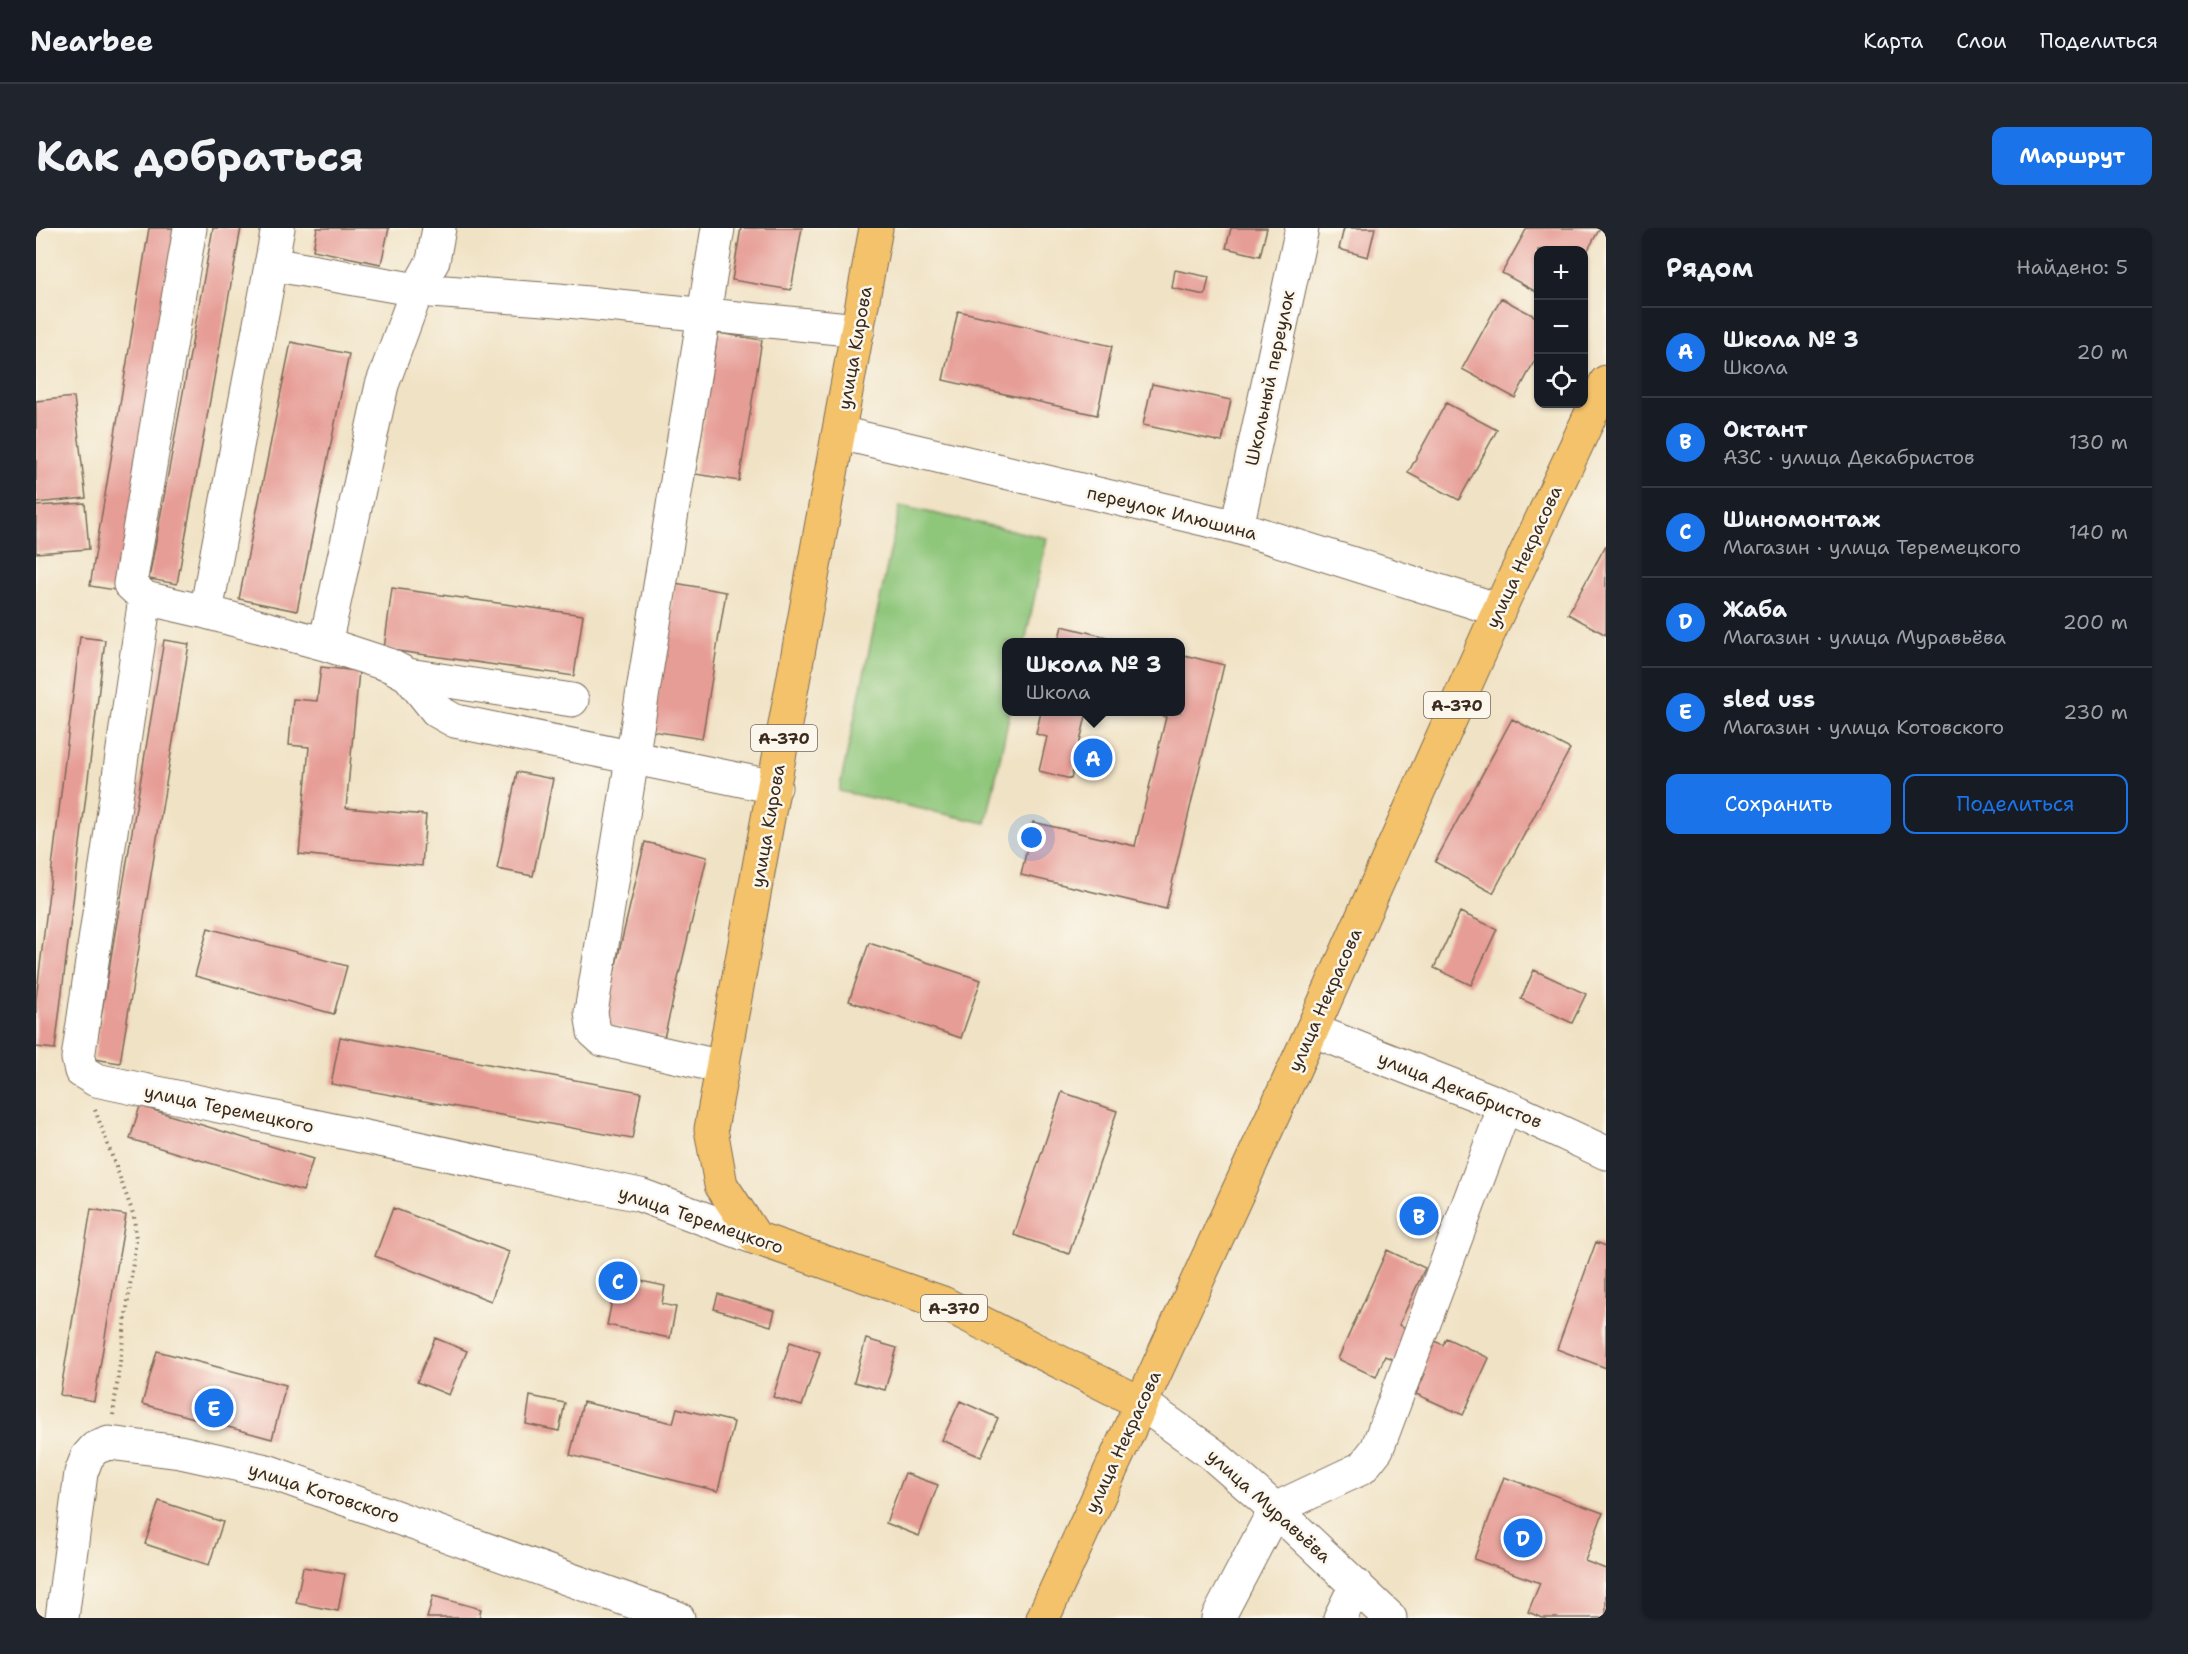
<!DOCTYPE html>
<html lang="ru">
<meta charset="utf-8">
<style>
:root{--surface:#171b24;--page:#20242c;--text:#f1f3f6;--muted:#9ea1a6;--line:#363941;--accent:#1a73e8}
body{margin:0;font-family:"Shantell Sans",sans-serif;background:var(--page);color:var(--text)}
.controls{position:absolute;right:18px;top:18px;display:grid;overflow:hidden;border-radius:12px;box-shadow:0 2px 4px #0004}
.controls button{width:54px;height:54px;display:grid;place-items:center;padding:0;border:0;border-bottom:2px solid var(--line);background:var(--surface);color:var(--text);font:30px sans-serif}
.you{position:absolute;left:996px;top:610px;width:21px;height:21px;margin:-15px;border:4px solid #fff;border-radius:50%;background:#1a73e8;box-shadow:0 0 0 9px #1a73e833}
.badge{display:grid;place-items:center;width:39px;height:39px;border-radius:50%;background:var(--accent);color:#fff;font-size:20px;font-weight:700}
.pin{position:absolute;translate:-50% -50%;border:3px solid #fff;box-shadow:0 2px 6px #0006}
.popup{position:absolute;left:966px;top:410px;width:183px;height:78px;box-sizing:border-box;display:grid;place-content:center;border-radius:12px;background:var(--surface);filter:drop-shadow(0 2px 4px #0005);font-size:20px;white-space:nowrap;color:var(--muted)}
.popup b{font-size:22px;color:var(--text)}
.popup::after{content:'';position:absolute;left:50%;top:100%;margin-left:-12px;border:12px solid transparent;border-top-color:var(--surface)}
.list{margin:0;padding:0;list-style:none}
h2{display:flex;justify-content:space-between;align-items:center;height:78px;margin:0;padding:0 24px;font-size:26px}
h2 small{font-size:20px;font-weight:400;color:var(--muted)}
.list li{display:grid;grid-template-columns:39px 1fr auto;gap:18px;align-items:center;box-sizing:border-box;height:90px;padding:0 24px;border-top:2px solid var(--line)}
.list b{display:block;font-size:22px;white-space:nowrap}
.list p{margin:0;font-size:20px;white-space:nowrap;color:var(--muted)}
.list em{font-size:20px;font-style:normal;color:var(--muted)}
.actions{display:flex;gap:12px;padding:18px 24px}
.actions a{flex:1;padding:14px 0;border:2px solid var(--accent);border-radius:12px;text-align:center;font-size:21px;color:var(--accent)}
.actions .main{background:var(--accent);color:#fff}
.icon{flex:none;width:33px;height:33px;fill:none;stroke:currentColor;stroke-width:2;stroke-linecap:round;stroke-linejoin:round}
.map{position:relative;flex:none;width:1570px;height:1390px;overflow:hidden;border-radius:12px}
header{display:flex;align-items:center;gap:36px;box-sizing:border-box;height:84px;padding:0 30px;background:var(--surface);border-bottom:2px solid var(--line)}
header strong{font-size:28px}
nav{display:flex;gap:33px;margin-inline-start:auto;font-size:21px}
.intro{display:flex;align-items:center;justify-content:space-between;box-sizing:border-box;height:144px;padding:0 36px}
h1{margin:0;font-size:42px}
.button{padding:15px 27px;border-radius:12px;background:var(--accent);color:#fff;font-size:21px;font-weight:700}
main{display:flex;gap:36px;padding:0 36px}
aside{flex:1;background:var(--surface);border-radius:12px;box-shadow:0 2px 4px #0004}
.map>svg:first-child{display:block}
</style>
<header>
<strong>Nearbee</strong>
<nav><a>Карта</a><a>Слои</a><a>Поделиться</a></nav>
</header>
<div class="intro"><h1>Как добраться</h1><a class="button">Маршрут</a></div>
<main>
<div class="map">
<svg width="1570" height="1390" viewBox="0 0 1570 1390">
<rect width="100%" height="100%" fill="#fbf7ec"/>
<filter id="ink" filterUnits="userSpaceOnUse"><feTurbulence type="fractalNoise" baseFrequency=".0167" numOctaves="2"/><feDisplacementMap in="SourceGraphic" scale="12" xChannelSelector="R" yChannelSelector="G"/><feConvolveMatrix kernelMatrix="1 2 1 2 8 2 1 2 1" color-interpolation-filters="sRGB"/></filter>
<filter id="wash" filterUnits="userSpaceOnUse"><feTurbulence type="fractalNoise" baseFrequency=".008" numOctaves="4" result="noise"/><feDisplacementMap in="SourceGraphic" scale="24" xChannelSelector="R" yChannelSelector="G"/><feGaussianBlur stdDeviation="1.35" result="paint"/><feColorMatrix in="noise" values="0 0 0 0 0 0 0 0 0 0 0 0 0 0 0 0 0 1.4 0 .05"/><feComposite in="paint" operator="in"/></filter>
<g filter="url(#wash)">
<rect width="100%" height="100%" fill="#f0e2c4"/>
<path fill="#8ec67a" stroke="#64784c" stroke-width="1.5" d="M864,278L1011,310L989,414H970V484H974L950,595L803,563Z"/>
<g id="blocks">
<path fill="#e69d96" d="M113,0H145L85,363L54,358Z
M177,0H205L141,356L113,351Z
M281,0H353L345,36L277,22Z
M705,0H766L755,62L696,52Z
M1195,0H1231L1224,28L1190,20Z
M1308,0H1339L1332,29L1303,21Z
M1491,0H1564L1548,29V22H1502V65L1466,45Z
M1139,42L1173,49L1169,67L1136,60Z
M1465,70L1502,90V126L1479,170L1426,141Z
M922,83L1076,118L1061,187L907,152Z
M682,105L726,112L703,253L659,246Z
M255,114L313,126L261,383L203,371Z
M1116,156L1195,172L1186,214L1107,197Z
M38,169L50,270L0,275V173Z
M1410,175L1461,202L1423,272L1372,245Z
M49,275L53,321L0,325V278Z
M1570,317V407L1532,386Z
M639,355L690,364L666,511L616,503Z
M356,360L547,387L538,448L348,421Z
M1026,398L1091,414H1022Z
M44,409L69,412L19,821L0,819V771Z
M128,412L153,416L84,835L58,831Z
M1144,426L1188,437L1130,681L985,647L997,594L1099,618L1130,489L1110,484H1144Z
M285,439L323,443L310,580L390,587L386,638L263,626L273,519L253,517L257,471L281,473Z
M1005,484H1051L1035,551L1003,543L1011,509L1000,506Z
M1476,491L1534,521L1457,665L1399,634Z
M481,544L517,551L497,648L461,641Z
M609,614L671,629L628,810L566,796Z
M1424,684L1461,701L1435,757L1398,740Z
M172,700L311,738L298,786L159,748Z
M833,715L945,752L925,810L813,773Z
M1498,742L1550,766L1536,795L1485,771Z
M304,809L605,864L596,911L295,856Z
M1026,864L1081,883L1033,1026L978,1007Z
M104,878L277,931L267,963L94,911Z
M357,980L473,1024L455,1073L339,1028Z
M55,981L90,987L58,1173L24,1167Z
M1560,1014L1570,1018V1140L1521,1121Z
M1351,1022L1389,1040L1363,1097L1407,1117L1410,1110L1453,1130L1427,1187L1380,1166L1389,1146L1349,1128L1340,1149L1302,1131Z
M581,1048L629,1058L626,1076L640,1079L634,1110L571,1097Z
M682,1066L739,1083L735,1098L678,1081Z
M399,1110L431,1123L413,1167L381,1154Z
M830,1111L861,1120L849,1162L818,1154Z
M754,1114L784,1124L766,1178L737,1169Z
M121,1123L250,1157L236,1211L106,1176Z
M494,1168L529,1175L523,1203L490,1196Z
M924,1173L962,1190L945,1229L906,1212Z
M547,1174L637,1195L641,1180L698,1194L682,1263L534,1227Z
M869,1245L902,1257L883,1308L850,1295Z
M1468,1249L1567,1285L1549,1333L1570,1341V1390H1507L1492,1384L1504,1355L1438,1331Z
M123,1273L187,1294L173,1337L109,1316Z
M267,1339L309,1346L302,1383L260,1375Z
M397,1368L445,1381L443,1390H391Z"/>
</g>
</g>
<g filter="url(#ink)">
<use href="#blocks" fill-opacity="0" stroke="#7a6a58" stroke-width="1.5"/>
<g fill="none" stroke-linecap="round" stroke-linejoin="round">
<defs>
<path id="minor" d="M154,0L94,356L109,370L170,384L289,416L353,437L372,447L536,472
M682,0L555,784L558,804L567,812L687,839
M235,36L381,62L522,72L822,102
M804,205L1201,299L1463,382
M1201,299L1266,0
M109,370L42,830L45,843L60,852L604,967L720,1010
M170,384L242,0
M289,416L346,157L381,62L397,33L403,0
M372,447L401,483L419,493L739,559
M1276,802L1469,878L1570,925
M1105,1175L1175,1225L1239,1281L1354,1390
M26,1390L45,1245L51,1229L59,1220L73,1215L144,1224L231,1243L642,1390
M1182,1390L1239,1281L1326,1240L1341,1221L1469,878
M1304,1390L1320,1357"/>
<path id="highway" d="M840,0L675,901L685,957L720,1010L907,1075L1105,1175
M1007,1390L1276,802L1463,382L1570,154"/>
</defs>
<use href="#minor" stroke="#7a6a58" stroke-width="35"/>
<use href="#highway" stroke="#7a6a58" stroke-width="35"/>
<path stroke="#7a6a58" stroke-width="4" stroke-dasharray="1.5 4.5" stroke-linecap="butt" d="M59,882L98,988L100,1012L77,1187"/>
<use href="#minor" stroke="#fff" stroke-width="33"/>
<use href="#highway" stroke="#f3c26a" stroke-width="33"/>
</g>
</g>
<g text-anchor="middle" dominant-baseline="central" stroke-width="5" stroke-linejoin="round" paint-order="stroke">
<g fill="#fbf7ec" stroke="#75685c" stroke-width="1.5">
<rect x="1388" y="464" width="66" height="26" rx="4.5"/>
<rect x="715" y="497" width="66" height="26" rx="4.5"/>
<rect x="885" y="1067" width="66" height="26" rx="4.5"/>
</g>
<g font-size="16" font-weight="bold" fill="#3b2a1e">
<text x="1421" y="477">А-370</text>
<text x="748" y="510">А-370</text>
<text x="918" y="1080">А-370</text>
</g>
<g font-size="18" fill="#3b2a1e" stroke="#fbf7ec">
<text transform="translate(819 120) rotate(-80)">улица Кирова</text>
<text transform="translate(1234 150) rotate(-78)">Школьный переулок</text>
<text transform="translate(1136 285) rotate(14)">переулок Илюшина</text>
<text transform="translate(1488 329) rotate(-65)">улица Некрасова</text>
<text transform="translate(732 598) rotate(-80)">улица Кирова</text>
<text transform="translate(1289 772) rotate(-66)">улица Некрасова</text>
<text transform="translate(1424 862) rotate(22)">улица Декабристов</text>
<text transform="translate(193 881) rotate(12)">улица Теремецкого</text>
<text transform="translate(665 992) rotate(19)">улица Теремецкого</text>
<text transform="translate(1087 1214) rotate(-65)">улица Некрасова</text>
<text transform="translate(288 1265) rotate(18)">улица Котовского</text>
<text transform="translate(1233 1278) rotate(42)">улица Муравьёва</text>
</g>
</g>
</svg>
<div class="controls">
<button>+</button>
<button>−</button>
<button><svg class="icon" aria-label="locate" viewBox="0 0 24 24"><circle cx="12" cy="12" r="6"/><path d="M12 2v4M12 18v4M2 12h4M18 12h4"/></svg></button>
</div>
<div class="you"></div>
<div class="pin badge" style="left:1057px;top:530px">A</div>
<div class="popup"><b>Школа № 3</b>Школа</div>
<div class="pin badge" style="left:1383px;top:988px">B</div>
<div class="pin badge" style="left:582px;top:1053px">C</div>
<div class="pin badge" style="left:1487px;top:1310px">D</div>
<div class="pin badge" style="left:178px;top:1180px">E</div>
</div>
<aside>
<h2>Рядом<small>Найдено: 5</small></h2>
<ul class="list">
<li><span class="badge">A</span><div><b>Школа № 3</b><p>Школа</p></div><em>20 m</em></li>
<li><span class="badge">B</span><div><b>Октант</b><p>АЗС · улица Декабристов</p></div><em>130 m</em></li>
<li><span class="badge">C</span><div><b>Шиномонтаж</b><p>Магазин · улица Теремецкого</p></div><em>140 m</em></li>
<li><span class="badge">D</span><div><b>Жаба</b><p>Магазин · улица Муравьёва</p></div><em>200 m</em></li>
<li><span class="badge">E</span><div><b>sled uss</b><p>Магазин · улица Котовского</p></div><em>230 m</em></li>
</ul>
<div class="actions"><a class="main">Сохранить</a><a>Поделиться</a></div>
</aside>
</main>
